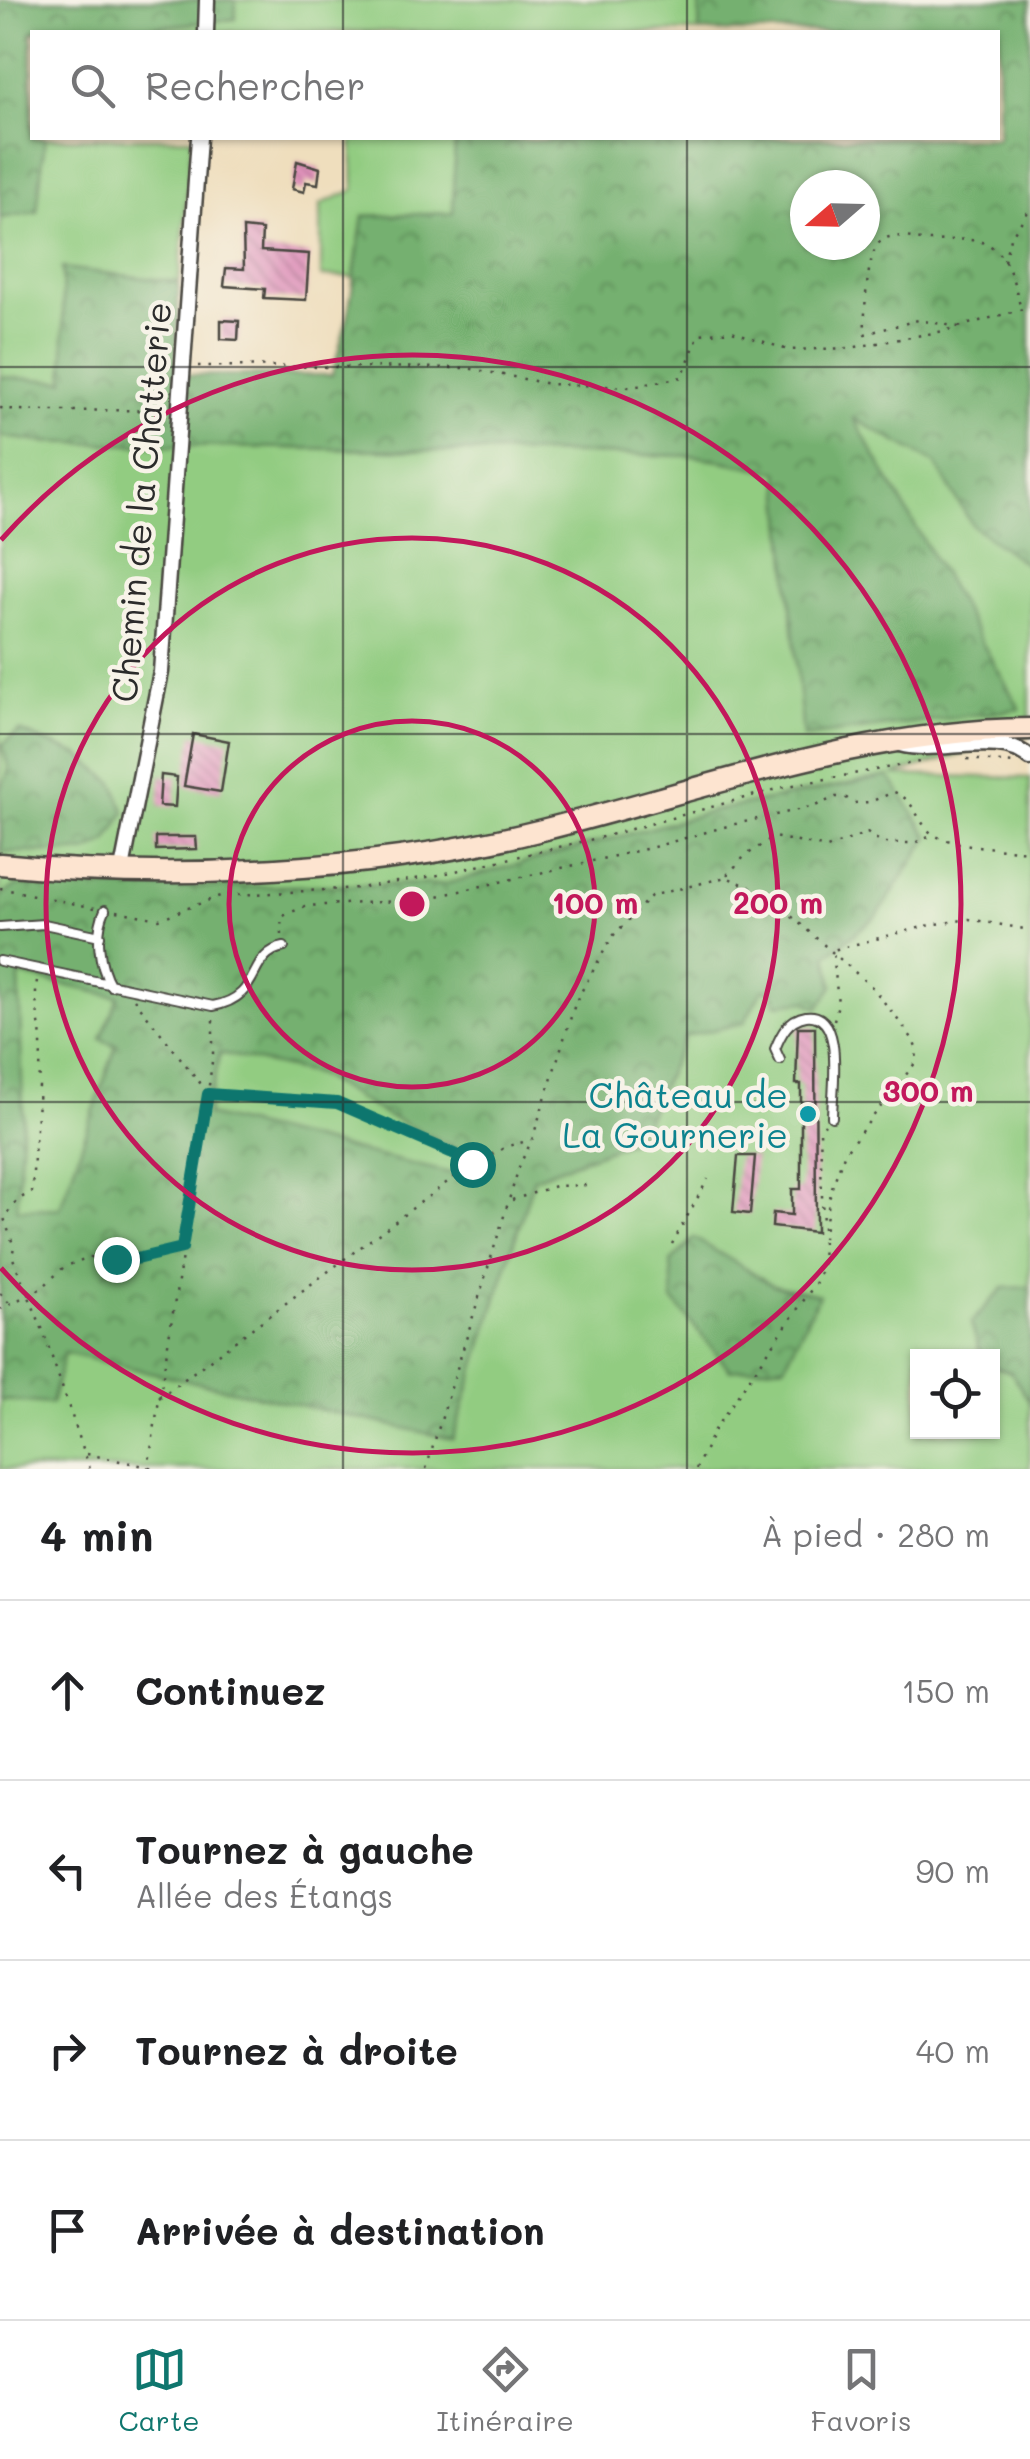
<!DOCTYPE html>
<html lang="fr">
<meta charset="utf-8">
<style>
:root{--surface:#fff;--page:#f2f2f2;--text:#202124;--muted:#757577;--line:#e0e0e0;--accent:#0f766e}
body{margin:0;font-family:Mali,sans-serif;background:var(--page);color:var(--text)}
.controls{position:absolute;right:30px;bottom:30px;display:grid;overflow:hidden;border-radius:0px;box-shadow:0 2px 8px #0004}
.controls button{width:90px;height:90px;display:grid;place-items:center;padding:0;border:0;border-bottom:2px solid var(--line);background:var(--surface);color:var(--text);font:50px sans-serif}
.compass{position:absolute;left:790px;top:170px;width:90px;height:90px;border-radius:50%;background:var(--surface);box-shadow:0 2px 8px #0004;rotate:250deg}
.stop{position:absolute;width:30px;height:30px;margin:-22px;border:8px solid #0f766e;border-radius:50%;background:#fff}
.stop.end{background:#0f766e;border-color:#fff;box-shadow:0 2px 10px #0008}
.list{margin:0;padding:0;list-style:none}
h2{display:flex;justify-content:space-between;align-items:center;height:130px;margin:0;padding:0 40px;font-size:42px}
h2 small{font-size:32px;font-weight:400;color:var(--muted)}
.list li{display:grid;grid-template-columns:65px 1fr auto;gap:30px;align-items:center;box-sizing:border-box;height:180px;padding:0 40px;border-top:2px solid var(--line)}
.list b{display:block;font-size:38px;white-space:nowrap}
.list p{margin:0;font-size:32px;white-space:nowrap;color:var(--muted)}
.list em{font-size:32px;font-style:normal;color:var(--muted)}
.icon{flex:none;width:55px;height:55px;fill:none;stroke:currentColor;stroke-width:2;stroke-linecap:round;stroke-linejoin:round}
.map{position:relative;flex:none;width:1030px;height:1469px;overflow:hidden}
.search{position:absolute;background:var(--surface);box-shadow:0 2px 8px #0004;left:30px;right:30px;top:30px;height:110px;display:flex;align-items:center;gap:25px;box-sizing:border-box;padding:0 35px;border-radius:0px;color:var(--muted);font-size:38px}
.sheet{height:850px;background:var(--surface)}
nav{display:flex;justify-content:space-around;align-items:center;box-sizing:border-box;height:140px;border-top:2px solid var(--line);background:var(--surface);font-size:28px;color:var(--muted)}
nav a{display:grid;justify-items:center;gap:5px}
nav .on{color:var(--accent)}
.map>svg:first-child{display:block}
</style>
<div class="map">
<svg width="1030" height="1469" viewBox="0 0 1030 1469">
<defs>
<pattern id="forest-crowns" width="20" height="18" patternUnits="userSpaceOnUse" patternTransform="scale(2.5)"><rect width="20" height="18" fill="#75b06f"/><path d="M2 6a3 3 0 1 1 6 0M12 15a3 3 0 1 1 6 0" fill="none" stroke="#608f5b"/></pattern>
<pattern id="building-back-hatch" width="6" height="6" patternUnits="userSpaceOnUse" patternTransform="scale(2.5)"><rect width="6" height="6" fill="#df92ba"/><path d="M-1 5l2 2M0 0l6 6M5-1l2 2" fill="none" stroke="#b57797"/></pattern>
</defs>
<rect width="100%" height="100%" fill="#f7f3e8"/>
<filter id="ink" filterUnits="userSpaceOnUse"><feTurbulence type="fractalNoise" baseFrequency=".01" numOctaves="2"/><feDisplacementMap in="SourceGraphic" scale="20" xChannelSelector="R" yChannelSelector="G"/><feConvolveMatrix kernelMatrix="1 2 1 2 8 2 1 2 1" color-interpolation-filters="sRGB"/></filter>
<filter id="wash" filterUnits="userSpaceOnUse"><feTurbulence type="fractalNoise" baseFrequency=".0048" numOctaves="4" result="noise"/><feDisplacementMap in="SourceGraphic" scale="40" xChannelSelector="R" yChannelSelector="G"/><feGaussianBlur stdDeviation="2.25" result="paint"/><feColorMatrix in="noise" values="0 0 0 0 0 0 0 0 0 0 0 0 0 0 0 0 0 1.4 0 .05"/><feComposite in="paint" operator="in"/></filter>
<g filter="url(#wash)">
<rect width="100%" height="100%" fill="#efdebd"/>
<path fill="#92cc81" stroke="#5e7c56" stroke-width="2.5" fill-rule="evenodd" d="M0,0H700L699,32H32V138H192L179,282L63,269L65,382L0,377Z
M352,138H455L454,213L364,216L354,277L321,276V204L354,190Z
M852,417L935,463L973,525L1030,567V734L893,775L1030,778V1469H0V436L41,442L186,446L696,456L779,472L804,737ZM918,1356H992V1432H918Z"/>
<path fill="url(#forest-crowns)" stroke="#506e4d" stroke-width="2.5" fill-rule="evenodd" d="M0,0H235L236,19L106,32H32V138H45L37,212L0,218Z
M700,0H1030V567L973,526L935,463L854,419L1020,709L803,737L779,472L696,456L186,446L41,442L0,436V377L65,381L62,268L179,282L176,375H332L348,316L363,216L453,213L455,138C476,138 564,143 575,138H998V32H699ZM805,185H865V245H805Z
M19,731L79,755L114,783L125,812L107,842L86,852H2L0,790L9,770L2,745Z
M889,776L929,837L877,916L827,955L833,986L819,1008L804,1001L777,1004L773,991L762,990L744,1023L685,1036L638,1138L534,1178L453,1439L64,1353L51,1404L0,1400V896L18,885L137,888L445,884L713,811ZM19,975L118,997L101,1039L116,1046L60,1208L17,1209L23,1115ZM220,1053L316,1074L387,1116L478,1158L458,1175L207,1115Z
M694,1238L773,1285L819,1295L785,1365L730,1370L673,1300L671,1262Z
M1030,1287V1403L1011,1372L993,1366L992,1356H981L971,1323L1003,1288Z"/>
<g id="blocks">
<path fill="url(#building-back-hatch)" d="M297,161L320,168L318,184L306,182L304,192L292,189Z
M243,228L262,230L261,251L309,254L306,300L264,298L265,289L224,286L226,268L244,269Z
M221,320L239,321L238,340L221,339Z
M193,734L229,741L221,792L184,786Z
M161,775L177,777L175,807L159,806Z
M156,837H196L197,849L156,850Z
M798,1027H815L816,1232L772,1227L773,1213L792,1215V1189H801V1084H796Z
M738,1156H755L750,1214L733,1212Z"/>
</g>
</g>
<g filter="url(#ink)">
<use href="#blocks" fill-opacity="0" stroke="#484641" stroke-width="2.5"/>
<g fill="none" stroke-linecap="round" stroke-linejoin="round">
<defs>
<path id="lane" d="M105,910C95,932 98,964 111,986
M0,927L44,924L100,936
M0,961L213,1006C264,997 246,954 284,947
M780,1060L775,1049C781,1034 788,1019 806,1016C846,1011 832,1091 832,1117"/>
<path id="street" d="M206,32L207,0
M900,744C939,755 1000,730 1030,758
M122,869L161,672L199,138"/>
<path id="secondary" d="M0,864C171,881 375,872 542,830C703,790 862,730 1030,729"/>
</defs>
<use href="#lane" stroke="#484641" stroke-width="12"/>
<use href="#street" stroke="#484641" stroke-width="19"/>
<use href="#secondary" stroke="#484641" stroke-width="25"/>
<path stroke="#484641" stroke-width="2.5" stroke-dasharray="2.5 8" stroke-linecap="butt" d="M1004,261L1010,238L1030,209
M959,327L918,320L865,334C864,314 866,258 879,243C892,229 915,241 931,241C949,241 975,235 992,247C1011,262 1015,288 1021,309
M198,366L467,368L549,384L632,387L682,377L699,334L732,331L788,350L850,348L944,331L1030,307
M0,408C56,415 112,407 168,412
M967,759L1014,763
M727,875L745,856L774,837L827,848L867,833L883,843H914L931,836
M0,888L95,908
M117,911L159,919L220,896L359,888L434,876L602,837L788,786L924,761
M282,935L281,917L305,906L420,900L650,848L731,825L815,806L836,797H845L853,803L870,802L894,792C914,799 916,819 930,832C945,846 1008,849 1030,851
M37,981C33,1002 42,1027 41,1050C39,1098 34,1145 32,1192L17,1200L4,1218L14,1247L12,1256L42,1328L90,1469
M134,999L208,1093L337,1103L455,1154L471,1165L508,1146L531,1140
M834,1020L838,1004L833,950L930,925L969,919L1030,930
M512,1200L555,1186L588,1185
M823,1229L820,1130L825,1124
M672,1244L708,1179
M0,1293L9,1303
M0,1309L42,1288L64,1267L89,1257L131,1260L181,1248
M159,1398L469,1166
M87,1454L159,1469
M148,1469L208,1093L213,1054V1016
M426,1469L520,1164L532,1140L576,1001L612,937L651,896L726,877L765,893L873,988L912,1038L917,1050L916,1062L845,1152L831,1190L823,1238
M696,1469L714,1430L815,1284L822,1268L823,1237"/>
<use href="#lane" stroke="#fff" stroke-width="8"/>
<use href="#street" stroke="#fff" stroke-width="14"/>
<use href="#secondary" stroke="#fde4d0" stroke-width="20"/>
</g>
</g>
<g fill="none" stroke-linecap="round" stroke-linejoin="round" filter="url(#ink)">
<path stroke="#0f766e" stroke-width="12" d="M116,1259L132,1260L182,1248L208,1094L337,1103L455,1154L472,1164"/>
</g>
<path fill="none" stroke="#2b2b2b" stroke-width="2.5" stroke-opacity="0.55" d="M343,0V32M687,0V32M343,138V1469M687,138V1469M0,367H1030M0,734H1030M0,1102H1030"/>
<g fill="none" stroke="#c2185b" stroke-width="5">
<circle cx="412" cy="904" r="183"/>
<circle cx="412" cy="904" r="366"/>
<path d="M1 540A549 549 0 1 1 1 1268"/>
</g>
<circle fill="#0f9aa8" stroke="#f7f3e8" stroke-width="4" cx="808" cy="1114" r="10"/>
<g text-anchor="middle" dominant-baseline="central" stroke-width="9" stroke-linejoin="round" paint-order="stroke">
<g font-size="35" fill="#2b2b2b" stroke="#f7f3e8">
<text transform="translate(140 502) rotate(-85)">Chemin de la Chatterie</text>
</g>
<g font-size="35" fill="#0d838f" stroke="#f7f3e8" text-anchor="end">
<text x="788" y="1094">Château de<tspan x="788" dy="40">La Gournerie</tspan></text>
</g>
</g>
<circle cx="412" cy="904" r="15" fill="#c2185b" stroke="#f7f3e8" stroke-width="5"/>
<g font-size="30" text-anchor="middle" font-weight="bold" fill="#c2185b" stroke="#f7f3e8" stroke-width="9" stroke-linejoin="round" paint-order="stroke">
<text x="595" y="914">100 m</text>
<text x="778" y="914">200 m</text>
<text x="928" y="1102">300 m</text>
</g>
</svg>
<div class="controls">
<button><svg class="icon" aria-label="locate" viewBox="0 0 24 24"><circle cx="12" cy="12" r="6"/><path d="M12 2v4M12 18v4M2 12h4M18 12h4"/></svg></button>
</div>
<svg class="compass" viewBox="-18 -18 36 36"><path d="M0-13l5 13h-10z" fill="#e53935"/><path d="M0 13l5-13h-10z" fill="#757577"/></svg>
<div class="stop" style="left:472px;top:1164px"></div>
<div class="stop end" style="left:116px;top:1259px"></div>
<div class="search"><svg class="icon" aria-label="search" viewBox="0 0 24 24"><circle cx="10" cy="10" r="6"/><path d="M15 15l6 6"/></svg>Rechercher</div>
</div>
<section class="sheet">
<h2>4 min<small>À pied · 280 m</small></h2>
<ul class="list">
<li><svg class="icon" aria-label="ahead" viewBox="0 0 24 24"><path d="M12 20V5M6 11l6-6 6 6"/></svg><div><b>Continuez</b></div><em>150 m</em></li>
<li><svg class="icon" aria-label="left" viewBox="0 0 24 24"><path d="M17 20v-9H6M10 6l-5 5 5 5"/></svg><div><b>Tournez à gauche</b><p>Allée des Étangs</p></div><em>90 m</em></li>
<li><svg class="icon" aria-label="right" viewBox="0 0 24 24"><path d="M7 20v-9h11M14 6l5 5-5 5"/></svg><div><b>Tournez à droite</b></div><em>40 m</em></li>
<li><svg class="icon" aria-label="arrive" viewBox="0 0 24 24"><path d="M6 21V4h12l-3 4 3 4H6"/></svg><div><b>Arrivée à destination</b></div></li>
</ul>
</section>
<nav>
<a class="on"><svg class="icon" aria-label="map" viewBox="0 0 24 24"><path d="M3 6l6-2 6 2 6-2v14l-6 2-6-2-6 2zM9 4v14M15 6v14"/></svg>Carte</a>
<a><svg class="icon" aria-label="directions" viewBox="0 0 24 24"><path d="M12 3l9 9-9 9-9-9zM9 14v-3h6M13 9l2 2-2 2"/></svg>Itinéraire</a>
<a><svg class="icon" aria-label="saved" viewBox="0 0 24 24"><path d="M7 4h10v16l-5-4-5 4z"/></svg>Favoris</a>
</nav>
